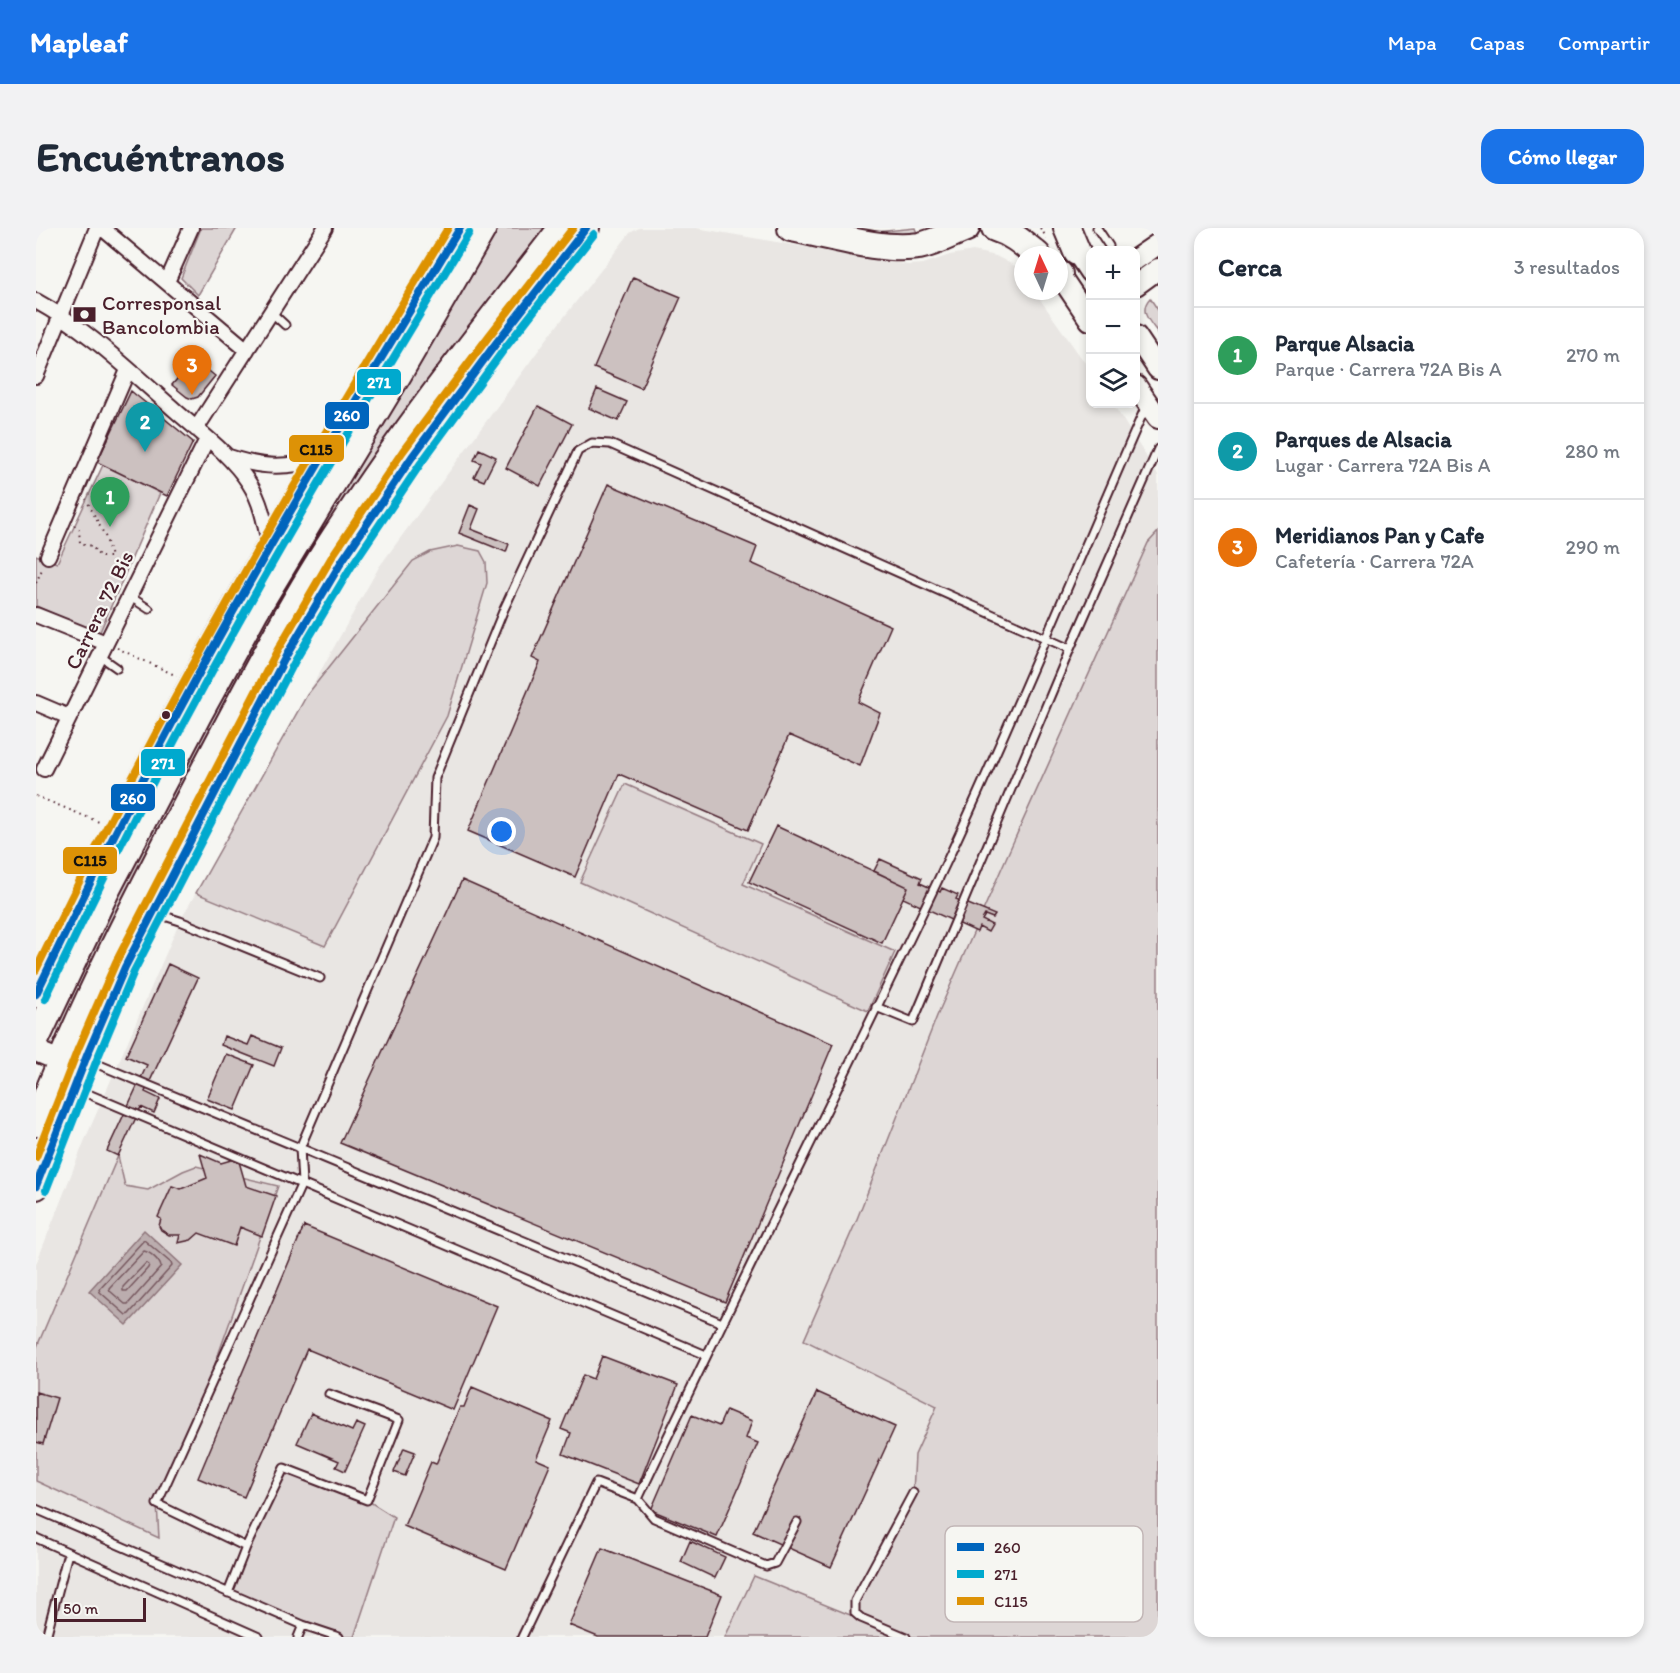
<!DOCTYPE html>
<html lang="es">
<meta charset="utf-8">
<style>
:root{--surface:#fff;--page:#f2f2f3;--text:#1f2937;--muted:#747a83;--line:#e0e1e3;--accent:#1a73e8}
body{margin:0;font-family:Itim,sans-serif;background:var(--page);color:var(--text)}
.controls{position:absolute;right:18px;top:18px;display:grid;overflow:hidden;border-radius:12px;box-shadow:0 3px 9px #0003}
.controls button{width:54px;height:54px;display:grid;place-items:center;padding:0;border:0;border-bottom:2px solid var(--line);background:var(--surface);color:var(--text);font:30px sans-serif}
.compass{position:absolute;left:978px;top:18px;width:54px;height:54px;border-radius:50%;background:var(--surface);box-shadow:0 3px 9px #0003;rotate:356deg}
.scale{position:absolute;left:18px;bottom:15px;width:92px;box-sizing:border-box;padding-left:6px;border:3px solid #4a1f2b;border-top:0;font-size:16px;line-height:21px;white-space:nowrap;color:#4a1f2b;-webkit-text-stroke:4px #f6f6f2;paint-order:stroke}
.you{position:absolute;left:466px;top:604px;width:21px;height:21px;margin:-15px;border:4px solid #fff;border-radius:50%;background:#1a73e8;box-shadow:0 0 0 9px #1a73e833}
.badge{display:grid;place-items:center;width:39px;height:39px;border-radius:50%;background:var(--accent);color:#fff;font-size:20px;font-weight:700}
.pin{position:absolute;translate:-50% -50px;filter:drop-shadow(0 2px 3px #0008)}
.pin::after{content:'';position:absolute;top:32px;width:21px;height:18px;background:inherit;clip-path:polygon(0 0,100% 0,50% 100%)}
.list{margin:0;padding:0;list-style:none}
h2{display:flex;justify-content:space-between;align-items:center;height:78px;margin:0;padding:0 24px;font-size:26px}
h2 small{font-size:20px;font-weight:400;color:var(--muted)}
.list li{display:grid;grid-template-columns:39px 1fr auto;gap:18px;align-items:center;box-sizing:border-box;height:96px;padding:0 24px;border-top:2px solid var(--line)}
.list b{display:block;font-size:22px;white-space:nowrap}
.list p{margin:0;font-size:20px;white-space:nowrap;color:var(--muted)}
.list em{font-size:20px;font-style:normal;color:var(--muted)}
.icon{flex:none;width:33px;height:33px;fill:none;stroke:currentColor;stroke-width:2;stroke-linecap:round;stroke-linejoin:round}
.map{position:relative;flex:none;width:1122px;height:1409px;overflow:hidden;border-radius:18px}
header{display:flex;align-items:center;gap:36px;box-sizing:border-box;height:84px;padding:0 30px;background:var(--accent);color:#fff}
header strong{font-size:28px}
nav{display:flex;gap:33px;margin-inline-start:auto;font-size:21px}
.intro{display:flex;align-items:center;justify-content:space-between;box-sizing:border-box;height:144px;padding:0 36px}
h1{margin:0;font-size:42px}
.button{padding:15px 27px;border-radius:18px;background:var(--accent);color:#fff;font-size:21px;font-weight:700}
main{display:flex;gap:36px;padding:0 36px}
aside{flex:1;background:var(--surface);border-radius:18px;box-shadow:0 3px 9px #0003}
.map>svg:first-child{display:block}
</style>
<header>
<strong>Mapleaf</strong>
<nav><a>Mapa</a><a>Capas</a><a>Compartir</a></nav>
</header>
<div class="intro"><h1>Encuéntranos</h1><a class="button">Cómo llegar</a></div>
<main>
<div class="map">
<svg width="1122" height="1409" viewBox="0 0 1122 1409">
<rect width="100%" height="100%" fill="#f6f6f2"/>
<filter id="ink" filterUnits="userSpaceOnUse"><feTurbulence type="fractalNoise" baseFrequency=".0167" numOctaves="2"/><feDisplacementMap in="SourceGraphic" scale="12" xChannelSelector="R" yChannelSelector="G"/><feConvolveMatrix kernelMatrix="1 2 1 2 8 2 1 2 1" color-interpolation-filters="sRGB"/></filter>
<g filter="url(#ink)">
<path fill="#e9e6e3" d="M603,0H660L872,37L887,36L914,27L937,23L960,28L981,39L987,48V63H998L1054,142V176H1077L1122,247V1409H0V1036L48,914L144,693L343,339L510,112L594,5Z"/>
<path fill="#ddd6d5" stroke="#947a80" stroke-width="1.5" d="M165,0H201L162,67L145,50Z
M456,0H519L29,805L11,798L152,521Z
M815,0L840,4L879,0L884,13L863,15Z
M1114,70L1122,82V105C1114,94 1102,83 1114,70Z
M67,237L124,265L63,406L0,378V327L21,335Z
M1122,304V1409H689L718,1348L824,1391L819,1373L877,1265L879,1227L901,1178L768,1112L819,996L901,788L971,628L1112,315Z
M422,318L444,323L450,334L451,355L411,488L289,718L160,665L271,467L377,333L394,324Z
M589,556L725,616L707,656L859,724L832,783L544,654Z
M82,928L89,958L112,962L147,943L160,938L242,958L158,1195L121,1276L123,1310L0,1253V1121Z
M248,1240L331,1272L358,1289L318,1409H303L192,1365Z"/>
<path fill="#bbadae" stroke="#8e747a" stroke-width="1.5" d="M108,1002L146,1037L91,1097L53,1063Z"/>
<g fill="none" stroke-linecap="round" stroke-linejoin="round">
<path stroke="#77585f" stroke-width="1.5" d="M108,1012L135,1035L136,1038L93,1086L90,1087L64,1064L63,1061Z
M108,1023C114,1024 124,1033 125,1039L92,1076H89L74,1063L73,1060Z
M110,1035L113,1037L112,1040L91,1063H87V1059Z"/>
</g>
<path fill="#ccc1c0" stroke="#4a1f2b" stroke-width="1.5" d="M597,49L645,69L605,160L558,140Z
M158,131L179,148L162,169L156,171L151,169L136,157Z
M561,161L591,174L582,193L553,180Z
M95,163L157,214L131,268L61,234Z
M502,178L536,196L504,258L470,240Z
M443,221L460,229L448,253L438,249L445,235L438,232Z
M572,256L721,319L715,335L855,398L822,474L844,485L824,538L753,507L712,602L583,546L539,649L432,603L504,434L496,430Z
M434,277L443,281L435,301L473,316L470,324L423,305Z
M740,598L872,659L846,715L713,654Z
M844,631L886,650L884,655L904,664L906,660L922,667L920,671L959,687L957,690L949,687L946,692L956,697L952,704L943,699L941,704L867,670L872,659L838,643Z
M426,652L797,816L689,1074L304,915Z
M132,736L162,750L109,864L124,871L118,885L105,879L82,928L71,923L111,837L90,828Z
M188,808L212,817L216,808L245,820L238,838L185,817Z
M190,826L218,837L199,882L171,871Z
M164,926L185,935L202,930L210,958L240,968L226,1008L204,999L198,1018L163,1005L155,1012L142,1015L144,1007H133L125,1002L123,998L125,991L122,989L136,958L145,961L171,950Z
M268,998L461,1078L417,1182L271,1121L208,1269L162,1250Z
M566,1128L642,1157L603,1256L527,1226L535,1205L525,1201L547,1147L557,1151Z
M436,1159L516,1193L500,1231L514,1237L470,1341L368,1298L395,1234L400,1236L424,1179H428Z
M0,1164L21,1170L7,1216L0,1214Z
M781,1164L859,1199L795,1339L717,1304Z
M690,1182L716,1193L710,1210L722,1215L681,1309L615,1282L656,1187L683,1198Z
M275,1185L316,1203L320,1195L329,1199L309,1243L300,1239L303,1233L261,1215Z
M368,1220L379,1224L369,1248L358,1244Z
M654,1313L689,1329L679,1350L645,1334Z
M566,1320L686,1367L669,1409H562L533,1397Z"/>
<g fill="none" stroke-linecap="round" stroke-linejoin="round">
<defs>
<path id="lane" d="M1061,0L1073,18
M235,84L249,97
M93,368L113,381
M64,428L81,440
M122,686L144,693L284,750
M840,779L877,794L1034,421L1122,221
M54,833L686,1095
M43,862L670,1127
M602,1271L618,1290L730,1338L739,1335L761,1294
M0,1281L267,1397L303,1409
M0,1310L223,1409
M210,1319L121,1276L266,955L264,920L397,610L399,550L468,381L542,223L556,215L574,216L1034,421
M192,1365L210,1319L248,1240L331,1272L363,1192L293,1166
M10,1409L32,1325
M262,1409L267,1397
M486,1409L560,1255L602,1271C703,1057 810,847 911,633C981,483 1043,330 1110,178
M870,1409L825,1390L819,1385V1373L877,1265"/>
<path id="street" d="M66,0L211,122
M131,54L155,0
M0,73C53,102 96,145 141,184C166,206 195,227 213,255C225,273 229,295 233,316
M0,148L61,0
M160,201L289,0
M193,229C226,240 251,241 285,230
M12,328L92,142
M0,387L70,415
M0,475L33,489
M8,541L171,211"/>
<path id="secondary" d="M1034,14L1054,44
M1100,31L1122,16
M1023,46L1054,92
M1100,57L1122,41
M1100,108L1122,141
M1100,158L1122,190
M0,823L36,838"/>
<path id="highway" d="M755,0C793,7 845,24 883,18C899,15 915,6 930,0
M959,0C976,5 988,16 1001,27
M1031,0L1041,24
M1023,46V47
M0,766C60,639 124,514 193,391C267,259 346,129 424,0
M0,811L69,665L162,487L219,383L363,145L447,0
M0,895C46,776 105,663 164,550C210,463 254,376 308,295C375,192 451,97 526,0
M0,958L52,825L89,739L250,428L306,333L376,229L461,114L550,0"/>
</defs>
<use href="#lane" stroke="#4a1f2b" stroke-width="11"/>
<use href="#street" stroke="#4a1f2b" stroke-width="18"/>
<use href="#secondary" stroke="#4a1f2b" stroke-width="24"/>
<use href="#highway" stroke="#4a1f2b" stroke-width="30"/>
<path stroke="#4a1f2b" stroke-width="2" stroke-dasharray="1.5 4.5" stroke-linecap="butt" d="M1004,0L1011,10
M38,297L43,301L44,315L56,318L64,329H75L70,310L50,271
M0,355L7,339
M81,420L141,448
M0,568L63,594"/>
<use href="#lane" stroke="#f6f6f2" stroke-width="7"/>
<use href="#street" stroke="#f6f6f2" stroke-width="14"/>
<use href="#secondary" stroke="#f6f6f2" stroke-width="20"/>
<use href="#highway" stroke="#f6f6f2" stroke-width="26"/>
<defs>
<path id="bus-1" d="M0,766C53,655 108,546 167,438C248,290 336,145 424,0
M0,958L52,825L89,739L250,428L306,333L376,229L461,114L550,0"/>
<path id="bus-2" d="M9,771C62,660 117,551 176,443C257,295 345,150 433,5
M10,962L62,829L98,743L259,433L315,339L385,235L469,120L558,6"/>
<path id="bus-3" d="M0,742C122,486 265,242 412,0
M0,929L42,821L80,734L241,423L297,327L367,223L453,108L537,0"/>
</defs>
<use href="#bus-1" stroke="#f6f6f2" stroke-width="12"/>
<use href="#bus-2" stroke="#f6f6f2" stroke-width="12"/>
<use href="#bus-3" stroke="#f6f6f2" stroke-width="12"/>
<use href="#bus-1" stroke="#0065bd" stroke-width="8"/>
<use href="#bus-2" stroke="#00a9ce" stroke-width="8"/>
<use href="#bus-3" stroke="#dd9206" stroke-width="8"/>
</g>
</g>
<defs>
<symbol id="bank-bare" viewBox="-9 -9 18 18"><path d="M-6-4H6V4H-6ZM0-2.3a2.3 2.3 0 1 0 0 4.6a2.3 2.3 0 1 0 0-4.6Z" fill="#4a1f2b" stroke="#f6f6f2" stroke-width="2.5" paint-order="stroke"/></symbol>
</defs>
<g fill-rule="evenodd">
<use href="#bank-bare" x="32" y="70" width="33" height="33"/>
</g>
<circle fill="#4a1f2b" stroke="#f6f6f2" stroke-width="2" cx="130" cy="487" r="5"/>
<g text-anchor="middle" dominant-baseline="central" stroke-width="4.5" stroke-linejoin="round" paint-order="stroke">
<g font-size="21" fill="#4a1f2b" stroke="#f6f6f2" text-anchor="start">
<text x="66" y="74">Corresponsal<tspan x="66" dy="24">Bancolombia</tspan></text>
</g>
<g font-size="21" fill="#4a1f2b" stroke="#f6f6f2">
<text transform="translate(63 382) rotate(-64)">Carrera 72 Bis</text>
</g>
</g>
<rect x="909" y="1298" width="198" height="96" rx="9" fill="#f6f6f2" stroke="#c2b6b6" stroke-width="1.5"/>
<rect x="921" y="1315" width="27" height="8" fill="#0065bd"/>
<rect x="921" y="1342" width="27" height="8" fill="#00a9ce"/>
<rect x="921" y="1369" width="27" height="8" fill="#dd9206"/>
<g font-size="16" fill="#4a1f2b">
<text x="958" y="1325">260</text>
<text x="958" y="1352">271</text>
<text x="958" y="1379">C115</text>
</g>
<g stroke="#f6f6f2" stroke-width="2">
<rect x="320" y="140" width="46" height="28" rx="6" fill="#00a9ce"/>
<rect x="288" y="173" width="46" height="29" rx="6" fill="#0065bd"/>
<rect x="252" y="206" width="57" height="29" rx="6" fill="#dd9206"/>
<rect x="104" y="520" width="46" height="29" rx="6" fill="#00a9ce"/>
<rect x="74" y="555" width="46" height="29" rx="6" fill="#0065bd"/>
<rect x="26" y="618" width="56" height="29" rx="6" fill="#dd9206"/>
</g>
<g font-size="16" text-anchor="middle" font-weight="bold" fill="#fff">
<text x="343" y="160">271</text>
<text x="311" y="193">260</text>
<text x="127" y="541">271</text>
<text x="97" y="576">260</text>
</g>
<g font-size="16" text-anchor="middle" font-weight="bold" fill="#111">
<text x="280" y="227">C115</text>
<text x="54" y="638">C115</text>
</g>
</svg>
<div class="controls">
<button>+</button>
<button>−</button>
<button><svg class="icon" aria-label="layers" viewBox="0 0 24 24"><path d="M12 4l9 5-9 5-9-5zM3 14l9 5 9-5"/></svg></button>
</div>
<svg class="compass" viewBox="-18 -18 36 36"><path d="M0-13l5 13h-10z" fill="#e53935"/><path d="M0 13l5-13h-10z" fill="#747a83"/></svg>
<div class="scale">50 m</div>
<div class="you"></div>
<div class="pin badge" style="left:74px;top:299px;background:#2e9e5b">1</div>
<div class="pin badge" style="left:109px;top:224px;background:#0f9aa8">2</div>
<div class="pin badge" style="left:156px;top:167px;background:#e8710a">3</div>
</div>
<aside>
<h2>Cerca<small>3 resultados</small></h2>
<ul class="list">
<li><span class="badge" style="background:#2e9e5b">1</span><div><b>Parque Alsacia</b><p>Parque · Carrera 72A Bis A</p></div><em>270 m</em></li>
<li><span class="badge" style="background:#0f9aa8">2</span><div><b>Parques de Alsacia</b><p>Lugar · Carrera 72A Bis A</p></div><em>280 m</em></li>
<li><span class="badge" style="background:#e8710a">3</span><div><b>Meridianos Pan y Cafe</b><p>Cafetería · Carrera 72A</p></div><em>290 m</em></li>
</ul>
</aside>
</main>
